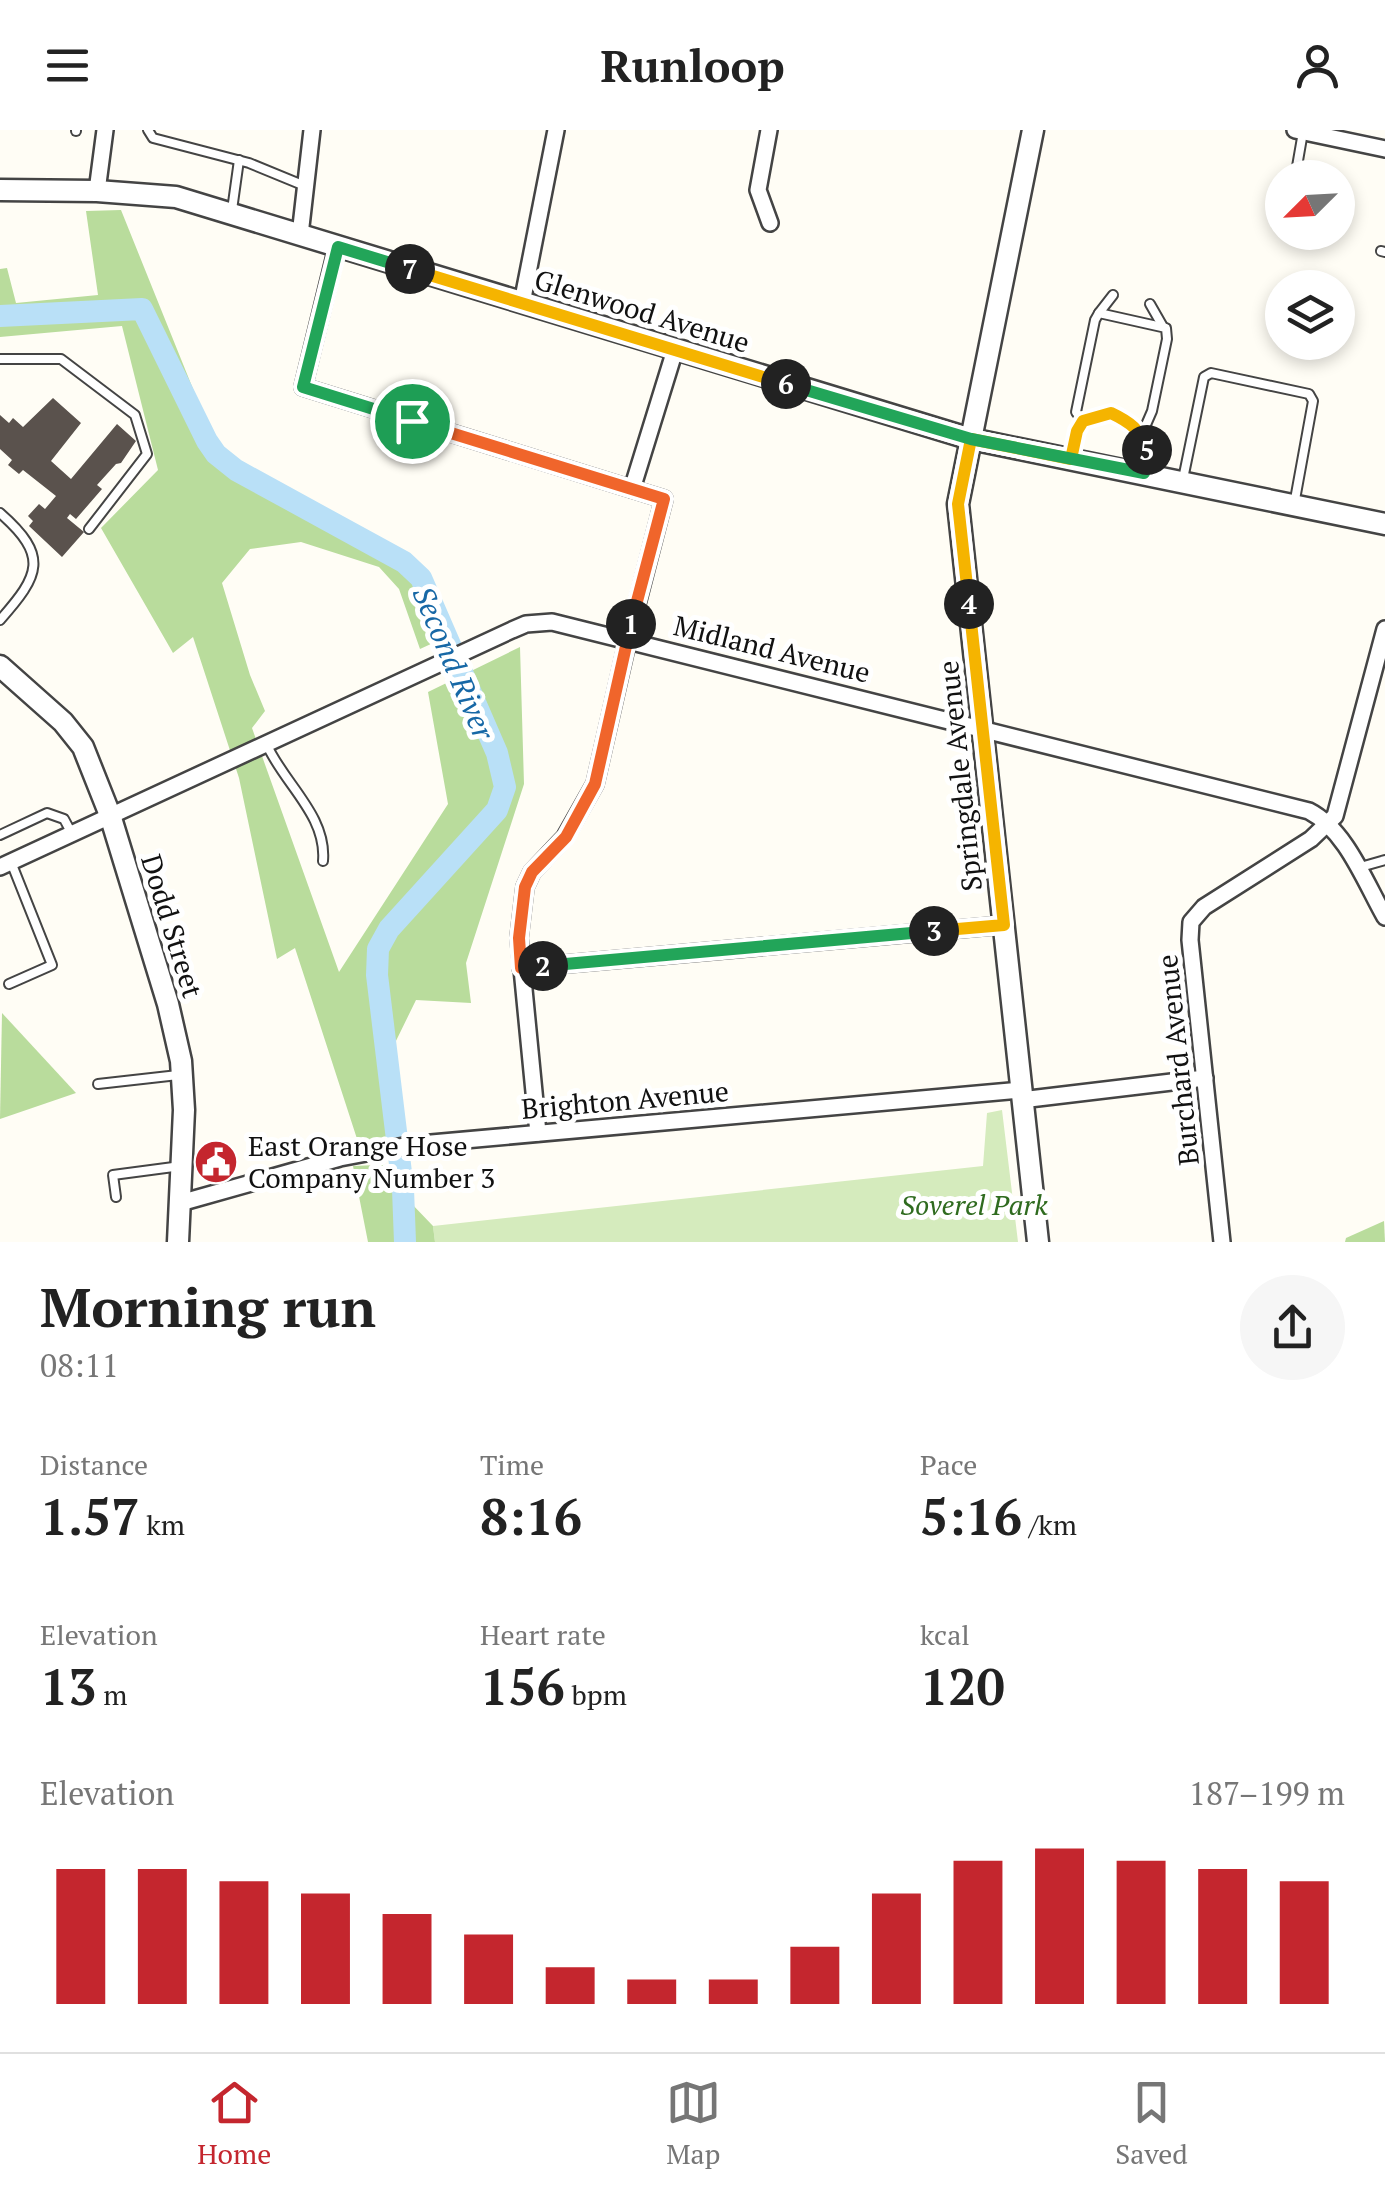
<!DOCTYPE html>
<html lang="en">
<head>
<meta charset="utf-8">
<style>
	:root { --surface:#fff; --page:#f6f6f6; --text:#222; --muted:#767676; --line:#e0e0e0; --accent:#c4262e }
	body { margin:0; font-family:"PT Serif",serif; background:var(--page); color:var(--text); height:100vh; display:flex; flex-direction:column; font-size:38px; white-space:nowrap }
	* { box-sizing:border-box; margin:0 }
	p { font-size:32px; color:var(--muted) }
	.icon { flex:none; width:55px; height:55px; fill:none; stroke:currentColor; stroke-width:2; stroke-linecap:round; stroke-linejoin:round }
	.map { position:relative; height:1112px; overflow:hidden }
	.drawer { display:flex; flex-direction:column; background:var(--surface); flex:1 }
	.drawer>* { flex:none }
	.needle { width:65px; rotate:246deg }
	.buttons { position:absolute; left:1265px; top:30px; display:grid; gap:20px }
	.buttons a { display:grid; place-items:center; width:90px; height:90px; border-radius:50%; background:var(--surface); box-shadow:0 5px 15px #0003; font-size:50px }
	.pin { position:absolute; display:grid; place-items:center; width:85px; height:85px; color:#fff; margin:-42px; border:5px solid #fff; border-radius:50%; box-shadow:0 2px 10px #0007 }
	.km { position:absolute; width:50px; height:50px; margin:-25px; border-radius:50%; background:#222; color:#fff; font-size:28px; line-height:50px; text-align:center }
	.round { display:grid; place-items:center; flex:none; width:105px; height:105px; border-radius:52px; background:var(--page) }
	.head { display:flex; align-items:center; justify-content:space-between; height:170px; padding:0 40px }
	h1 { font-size:55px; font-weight:700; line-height:75px }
	.stats { display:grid; grid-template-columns:repeat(3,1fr); gap:15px; height:170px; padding:10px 40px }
	.stats div { display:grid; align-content:center }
	.stats b { font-size:50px; font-weight:700 }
	.stats small { font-size:28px; font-weight:400 }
	.stats p { font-size:28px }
	.chart { height:280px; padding:20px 40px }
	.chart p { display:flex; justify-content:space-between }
	.chart svg { width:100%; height:180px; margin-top:10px; stroke:var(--accent); stroke-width:6 }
	header { display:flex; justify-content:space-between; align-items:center; height:130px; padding:0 40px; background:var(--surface); font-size:45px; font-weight:700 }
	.tab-bar { display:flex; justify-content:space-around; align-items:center; height:140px; border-top:2px solid var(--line); background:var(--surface); font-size:28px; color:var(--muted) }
	.tab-bar a { display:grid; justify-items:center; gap:5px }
	.tab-bar .selected { color:var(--accent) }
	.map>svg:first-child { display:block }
	.green { fill:#d5ebbd }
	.forest { fill:#b9dc9c }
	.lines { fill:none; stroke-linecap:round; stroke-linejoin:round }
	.river { stroke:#b9e0f7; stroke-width:22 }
	.building { fill:#5a524d }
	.service-casing { stroke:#444; stroke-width:12 }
	.minor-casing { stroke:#444; stroke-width:20 }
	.tertiary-casing { stroke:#444; stroke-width:25 }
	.service { stroke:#fff; stroke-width:8 }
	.minor { stroke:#fff; stroke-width:15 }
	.tertiary { stroke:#fff; stroke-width:20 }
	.split-1-casing { stroke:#fff; stroke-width:20 }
	.split-2-casing { stroke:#fff; stroke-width:20 }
	.split-3-casing { stroke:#fff; stroke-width:20 }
	.split-4-casing { stroke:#fff; stroke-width:20 }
	.split-5-casing { stroke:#fff; stroke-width:20 }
	.split-6-casing { stroke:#fff; stroke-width:20 }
	.split-7-casing { stroke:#fff; stroke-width:20 }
	.split-8-casing { stroke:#fff; stroke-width:20 }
	.split-1 { stroke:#f0652b; stroke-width:12 }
	.split-2 { stroke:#f0652b; stroke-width:12 }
	.split-3 { stroke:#22a559; stroke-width:12 }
	.split-4 { stroke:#f5b400; stroke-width:12 }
	.split-5 { stroke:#f5b400; stroke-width:12 }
	.split-6 { stroke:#22a559; stroke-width:12 }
	.split-7 { stroke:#f5b400; stroke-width:12 }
	.split-8 { stroke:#22a559; stroke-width:12 }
	.labels { text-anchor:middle; stroke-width:10; stroke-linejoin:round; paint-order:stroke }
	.street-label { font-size:28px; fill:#111; stroke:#fff }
	.poi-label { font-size:28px; fill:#111; stroke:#fff; text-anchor:start }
	.park-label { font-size:28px; font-style:italic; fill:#2f6b1f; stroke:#fff }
	.water-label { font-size:30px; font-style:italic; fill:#1768a6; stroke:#fff }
</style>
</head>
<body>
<header><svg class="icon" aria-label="menu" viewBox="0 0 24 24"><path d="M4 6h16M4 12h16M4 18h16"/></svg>Runloop<svg class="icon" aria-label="person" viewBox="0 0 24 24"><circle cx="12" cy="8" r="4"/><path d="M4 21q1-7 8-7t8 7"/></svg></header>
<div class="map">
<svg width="1385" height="1112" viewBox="0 0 1385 1112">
	<rect width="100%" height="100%" fill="#fffdf5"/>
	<path class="green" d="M1002,980L1018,1112H435L433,1096L983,1036L987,983Z"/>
	<g class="forest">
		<path d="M121,80L216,316L409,431L444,508L420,519L399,459L379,437L301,412L250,419L222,453L250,545L265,581L252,598L339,842L448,674L428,562L520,517L524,654L466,833L471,873L416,870L394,915L405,1012L360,1018L295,818L277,829L239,648L193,507L173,523L101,398L158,340L122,196L0,207V139L7,138L16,173L98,165L86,81Z"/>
		<path d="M2,883L76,963L0,989Z"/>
		<path d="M402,1034L409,1071L433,1096L435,1112H368L353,1036Z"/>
		<path d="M1384,1091L1385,1112H1345L1346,1108Z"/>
	</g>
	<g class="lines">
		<path class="river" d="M0,186L142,179L207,311L216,324L236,340L404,432L421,448L497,623L505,657L497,680L389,799L378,819L377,845L403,1059L405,1112"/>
	</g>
	<path class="building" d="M53,268L81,293L51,331L71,349L117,294L136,311L121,333L116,334L97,355L102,359L76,389L70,384L67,388L84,402L62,427L29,396L33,391L28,386L39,374L45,379L56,366L23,340L19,344L8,335L12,330L0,319V285L9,293L13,288L23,297Z"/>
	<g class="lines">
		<g class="service-casing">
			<g id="service">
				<path d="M76,0V1"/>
				<path d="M148,0L153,8L249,33L305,56"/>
				<path d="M1295,48L1303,2"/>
				<path d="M232,80L239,30"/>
				<path d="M1381,121L1385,122"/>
				<path d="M1150,174L1162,195"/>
				<path d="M1099,183L1113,165"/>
				<path d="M0,229H61L135,285L147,324L89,399"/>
				<path d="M1083,291L1076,282L1095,190L1099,183L1166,198L1167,209L1152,281L1142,304"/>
				<path d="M1071,327L1077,301L1083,291L1111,283C1140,297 1150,312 1144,343"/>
				<path d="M1183,349L1204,247L1211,243L1309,264L1313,271L1294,375"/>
				<path d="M0,383C49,426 40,445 0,490"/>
				<path d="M266,613C283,653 327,685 323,731"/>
				<path d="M0,705L47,683L64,689L71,702"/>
				<path d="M1357,738L1385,730"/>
				<path d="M9,854L52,835L11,732"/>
				<path d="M98,954L178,945"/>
				<path d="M116,1067L113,1045L181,1036"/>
			</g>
		</g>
		<g class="minor-casing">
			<g id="minor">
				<path d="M769,0L758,60L770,93"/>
				<path d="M1295,0L1385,19"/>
				<path d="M97,61L105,0"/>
				<path d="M300,105L312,0"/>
				<path d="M337,117L303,257L664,369L628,509L595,654L565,707L532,742L525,757L519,808L538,1003"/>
				<path d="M522,173L556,0"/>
				<path d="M632,359L675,220"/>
				<path d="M0,737L512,500L526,494L552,492L1309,681C1346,700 1365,752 1385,787"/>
				<path d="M521,838L1004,795"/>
				<path d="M1021,970L1205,948"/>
				<path d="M180,1073L340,1028L409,1015L1020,960"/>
				<path d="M1222,1112L1190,810L1191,792L1204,777L1311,709L1335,686L1385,499"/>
			</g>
		</g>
		<g class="tertiary-casing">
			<g id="tertiary">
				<path d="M1033,0L958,374L1038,1112"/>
				<path d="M0,60L97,61L176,67L971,309L1385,394"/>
				<path d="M0,536L63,592L83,617L110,685L168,874L181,931L184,980L178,1112"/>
			</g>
		</g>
		<use href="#service" class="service"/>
		<use href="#minor" class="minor"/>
		<use href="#tertiary" class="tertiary"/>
	</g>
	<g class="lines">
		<g class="split-1-casing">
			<path id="split-1" d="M412,291L664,369L631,494"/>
		</g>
		<g class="split-2-casing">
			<path id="split-2" d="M543,836L521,838L519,808L525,757L532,742L566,707L595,654L631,494"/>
		</g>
		<g class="split-3-casing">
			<path id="split-3" d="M543,836L934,801"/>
		</g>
		<g class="split-4-casing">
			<path id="split-4" d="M934,801L1004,795L969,474"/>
		</g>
		<g class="split-5-casing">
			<path id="split-5" d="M969,474L958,374L971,309L1071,329L1077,301L1083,291L1111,283C1130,292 1141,300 1147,320"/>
		</g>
		<g class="split-6-casing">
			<path id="split-6" d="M786,254L971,309L1144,343L1147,320"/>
		</g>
		<g class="split-7-casing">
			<path id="split-7" d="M410,139L786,254"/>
		</g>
		<g class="split-8-casing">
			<path id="split-8" d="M410,139L338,117L303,257L412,291"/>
		</g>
		<use href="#split-1" class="split-1"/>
		<use href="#split-2" class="split-2"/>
		<use href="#split-3" class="split-3"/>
		<use href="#split-4" class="split-4"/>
		<use href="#split-5" class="split-5"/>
		<use href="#split-6" class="split-6"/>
		<use href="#split-7" class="split-7"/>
		<use href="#split-8" class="split-8"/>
	</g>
	<defs>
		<g id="civic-disc" transform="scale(2.25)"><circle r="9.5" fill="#c4262e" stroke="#fff"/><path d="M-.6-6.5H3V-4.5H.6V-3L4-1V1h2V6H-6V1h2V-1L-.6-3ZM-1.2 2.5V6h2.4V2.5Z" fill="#fff"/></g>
	</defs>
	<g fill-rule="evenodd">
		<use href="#civic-disc" x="216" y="1032"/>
	</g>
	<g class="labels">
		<g class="street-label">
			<text transform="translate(642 181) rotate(17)" y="10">Glenwood Avenue</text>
			<text transform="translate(772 519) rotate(14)" y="10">Midland Avenue</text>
			<text transform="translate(960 646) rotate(-96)" y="10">Springdale Avenue</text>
			<text transform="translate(172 796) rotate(73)" y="10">Dodd Street</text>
			<text transform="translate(1178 930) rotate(-96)" y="10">Burchard Avenue</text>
			<text transform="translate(625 970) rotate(-5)" y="10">Brighton Avenue</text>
		</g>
		<g class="poi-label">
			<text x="248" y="1026">East Orange Hose<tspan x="248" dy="32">Company Number 3</tspan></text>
		</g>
		<g class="park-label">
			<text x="974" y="1085">Soverel Park</text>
		</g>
		<g class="water-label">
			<text transform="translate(453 533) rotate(67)" y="10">Second River</text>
		</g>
	</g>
</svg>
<div class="buttons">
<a><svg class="needle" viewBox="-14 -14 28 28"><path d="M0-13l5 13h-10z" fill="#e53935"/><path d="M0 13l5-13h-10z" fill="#767676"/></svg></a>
<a><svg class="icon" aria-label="layers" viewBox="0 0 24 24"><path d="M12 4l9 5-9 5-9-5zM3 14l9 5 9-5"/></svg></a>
</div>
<div class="pin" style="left:412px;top:291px;background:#1e9e55"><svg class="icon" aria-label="arrive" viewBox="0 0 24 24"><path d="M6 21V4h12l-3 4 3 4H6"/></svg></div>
<b class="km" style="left:631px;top:494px">1</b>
<b class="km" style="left:543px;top:836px">2</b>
<b class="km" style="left:934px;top:801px">3</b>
<b class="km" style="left:969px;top:474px">4</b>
<b class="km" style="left:1147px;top:320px">5</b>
<b class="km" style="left:786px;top:254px">6</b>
<b class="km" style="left:410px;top:139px">7</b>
</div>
<section class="drawer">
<div class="head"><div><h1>Morning run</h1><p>08:11</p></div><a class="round"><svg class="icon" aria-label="share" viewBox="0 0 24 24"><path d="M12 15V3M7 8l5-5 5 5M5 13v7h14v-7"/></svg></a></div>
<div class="stats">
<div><p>Distance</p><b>1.57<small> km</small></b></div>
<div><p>Time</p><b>8:16</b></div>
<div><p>Pace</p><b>5:16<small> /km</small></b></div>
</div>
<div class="stats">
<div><p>Elevation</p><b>13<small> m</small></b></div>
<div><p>Heart rate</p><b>156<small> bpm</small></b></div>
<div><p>kcal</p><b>120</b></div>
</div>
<div class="chart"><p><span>Elevation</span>187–199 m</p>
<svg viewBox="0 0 160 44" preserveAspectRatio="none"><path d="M5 44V11M15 44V11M25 44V14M35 44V17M45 44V22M55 44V27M65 44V35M75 44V38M85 44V38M95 44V30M105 44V17M115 44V9M125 44V6M135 44V9M145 44V11M155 44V14"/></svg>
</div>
</section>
<nav class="tab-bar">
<a class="selected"><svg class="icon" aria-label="home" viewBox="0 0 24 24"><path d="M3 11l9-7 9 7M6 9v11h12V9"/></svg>Home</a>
<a><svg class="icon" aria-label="map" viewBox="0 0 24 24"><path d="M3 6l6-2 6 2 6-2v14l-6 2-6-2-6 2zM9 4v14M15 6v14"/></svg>Map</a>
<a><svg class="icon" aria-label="saved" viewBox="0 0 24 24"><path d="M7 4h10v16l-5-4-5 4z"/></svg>Saved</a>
</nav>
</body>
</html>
